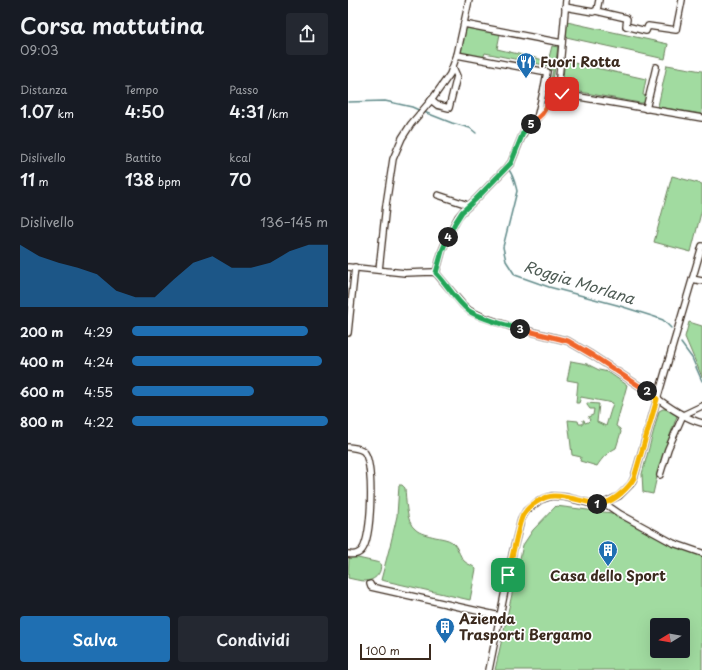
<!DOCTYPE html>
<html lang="it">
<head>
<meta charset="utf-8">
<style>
	:root { --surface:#171b24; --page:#242831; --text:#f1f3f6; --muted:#9ea1a6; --accent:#1f6fb2 }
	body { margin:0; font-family:"Playpen Sans",sans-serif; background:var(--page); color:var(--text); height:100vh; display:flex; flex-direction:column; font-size:15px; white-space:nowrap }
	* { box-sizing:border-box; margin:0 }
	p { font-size:13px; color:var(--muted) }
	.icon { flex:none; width:22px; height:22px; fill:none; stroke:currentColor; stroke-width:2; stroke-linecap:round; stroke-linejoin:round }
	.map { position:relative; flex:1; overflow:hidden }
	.side { display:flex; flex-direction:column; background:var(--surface); width:348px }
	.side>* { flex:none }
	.needle { width:26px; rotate:259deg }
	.buttons { position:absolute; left:302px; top:618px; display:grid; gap:8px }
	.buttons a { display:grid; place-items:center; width:40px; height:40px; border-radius:4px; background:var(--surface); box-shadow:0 4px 16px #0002; font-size:20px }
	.scale { position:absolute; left:12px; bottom:10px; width:71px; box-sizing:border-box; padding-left:4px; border:2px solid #3b2a1e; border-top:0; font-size:11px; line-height:14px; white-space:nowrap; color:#3b2a1e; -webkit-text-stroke:3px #fff; paint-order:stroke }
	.pin { position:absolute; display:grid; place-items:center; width:34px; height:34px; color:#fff; margin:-17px; border-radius:8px; box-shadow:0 2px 6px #0006 }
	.km { position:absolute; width:20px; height:20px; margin:-10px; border-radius:50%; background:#222; color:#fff; font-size:11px; line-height:20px; text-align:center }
	.round { display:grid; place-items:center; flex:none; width:42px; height:42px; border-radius:4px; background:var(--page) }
	.summary { display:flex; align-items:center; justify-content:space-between; height:68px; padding:0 20px }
	h1 { font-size:22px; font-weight:600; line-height:30px }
	.stats { display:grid; grid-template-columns:repeat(3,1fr); gap:6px; height:68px; padding:4px 20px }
	.stats div { display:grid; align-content:center }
	.stats b { font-size:17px; font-weight:600 }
	.stats small { font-size:11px; font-weight:400 }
	.stats p { font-size:11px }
	.chart { height:112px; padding:8px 20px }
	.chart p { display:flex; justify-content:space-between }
	.chart svg { width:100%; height:72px; margin-top:4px; fill:var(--accent); opacity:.7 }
	.button { display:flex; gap:8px; margin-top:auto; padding:8px 20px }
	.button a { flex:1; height:46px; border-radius:4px; background:var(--accent); color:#fff; font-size:16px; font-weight:600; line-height:46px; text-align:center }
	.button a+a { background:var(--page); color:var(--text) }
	ul { padding:0 20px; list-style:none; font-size:13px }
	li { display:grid; grid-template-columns:64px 48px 1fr; align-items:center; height:30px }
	li i { height:10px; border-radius:5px; background:var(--accent) }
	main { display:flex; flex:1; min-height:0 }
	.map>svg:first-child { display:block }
	.green { fill:#a1dba0; stroke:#6e825f; fill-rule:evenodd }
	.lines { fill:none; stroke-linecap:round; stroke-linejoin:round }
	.stream { stroke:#618b8a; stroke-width:1.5 }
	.minor-casing { stroke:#3b2a1e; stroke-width:8 }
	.minor { stroke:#fff; stroke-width:5.5 }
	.split-1-casing { stroke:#fff; stroke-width:8 }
	.split-2-casing { stroke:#fff; stroke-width:8 }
	.split-3-casing { stroke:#fff; stroke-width:8 }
	.split-4-casing { stroke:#fff; stroke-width:8 }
	.split-5-casing { stroke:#fff; stroke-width:8 }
	.split-6-casing { stroke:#fff; stroke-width:8 }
	.split-1 { stroke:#f5b400; stroke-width:5 }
	.split-2 { stroke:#f5b400; stroke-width:5 }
	.split-3 { stroke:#f0652b; stroke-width:5 }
	.split-4 { stroke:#22a559; stroke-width:5 }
	.split-5 { stroke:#22a559; stroke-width:5 }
	.split-6 { stroke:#f0652b; stroke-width:5 }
	.labels { text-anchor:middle; stroke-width:3.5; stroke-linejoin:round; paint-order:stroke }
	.poi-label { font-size:14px; font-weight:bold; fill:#3b2a1e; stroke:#fff; text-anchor:start }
	.water-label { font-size:15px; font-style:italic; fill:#4e5b54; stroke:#fff }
</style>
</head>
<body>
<main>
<section class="side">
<div class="summary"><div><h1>Corsa mattutina</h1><p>09:03</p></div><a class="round"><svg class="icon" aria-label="share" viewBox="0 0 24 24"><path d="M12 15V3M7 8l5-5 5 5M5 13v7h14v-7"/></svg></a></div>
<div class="stats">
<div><p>Distanza</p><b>1.07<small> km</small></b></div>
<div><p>Tempo</p><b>4:50</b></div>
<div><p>Passo</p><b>4:31<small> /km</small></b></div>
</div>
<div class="stats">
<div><p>Dislivello</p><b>11<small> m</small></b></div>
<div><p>Battito</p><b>138<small> bpm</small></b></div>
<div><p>kcal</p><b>70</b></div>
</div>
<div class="chart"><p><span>Dislivello</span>136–145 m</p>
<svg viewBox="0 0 160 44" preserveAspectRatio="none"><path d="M0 44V6L10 13L20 17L30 20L40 24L50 34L60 38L70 38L80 27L90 17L100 13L110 20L120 20L130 17L140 10L150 6L160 6V44z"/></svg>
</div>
<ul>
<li><b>200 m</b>4:29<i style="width:90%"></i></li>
<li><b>400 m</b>4:24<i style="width:97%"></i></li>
<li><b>600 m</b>4:55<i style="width:62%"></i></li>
<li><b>800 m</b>4:22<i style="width:100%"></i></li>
</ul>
<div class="button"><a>Salva</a><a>Condividi</a></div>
</section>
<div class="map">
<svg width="354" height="670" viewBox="0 0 354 670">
	<rect width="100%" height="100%" fill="#fff"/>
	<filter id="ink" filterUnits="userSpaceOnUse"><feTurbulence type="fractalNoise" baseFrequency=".025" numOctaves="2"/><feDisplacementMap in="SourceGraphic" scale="8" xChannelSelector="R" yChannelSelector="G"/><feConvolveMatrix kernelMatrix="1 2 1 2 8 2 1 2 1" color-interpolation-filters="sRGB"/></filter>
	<g filter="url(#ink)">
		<g class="green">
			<path d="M219,22L320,44L317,59L218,37Z"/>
			<path d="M121,28L152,34L149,49L200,61L204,46L210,47L204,87L202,86L205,70H201V66L137,53L135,58L113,53L116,31L117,29Z"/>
			<path d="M217,61L298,79L295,95L299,96L298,103H292L216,89L214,84Z"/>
			<path d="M319,65L354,71V114L311,107L310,106Z"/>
			<path d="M324,176L354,184V209L343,252L306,242Z"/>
			<path d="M341,322L354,326V377L337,337Z"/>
			<path d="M223,361L239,364L251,370L260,372L279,385L268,426L272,429L273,432L268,448C260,452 254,458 249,466L232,461L233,457L224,455L220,420L230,421L231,424H235V420H236L237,423L240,422L242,420L240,417L245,415L246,409H242L239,405V403L251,404L249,422L258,426L265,403L233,397L231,403H228L230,382L219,380Z"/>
			<path d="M315,409H319L329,416L312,463L305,494L295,492L294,474L311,411Z"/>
			<path d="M51,485H54L57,488C58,498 58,523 67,529C72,534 80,535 87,537C92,538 100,539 104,542C110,547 111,555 116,561C120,565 125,565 128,569L122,600L33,580L43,542L49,516Z"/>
			<path d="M208,506L264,513L276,518L323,546L354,555V670H147L175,545L185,530ZM309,625H335V651H309Z"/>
			<path d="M1,556L32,563C35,572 27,581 17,581C12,581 5,579 0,578Z"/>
		</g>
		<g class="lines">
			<g class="stream">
				<path d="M0,102L37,101L64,107L73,111"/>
				<path d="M76,112L104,123L122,128L128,133"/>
				<path d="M161,170C166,177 167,183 169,191L155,247L158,261L167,275L201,287L269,305L307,317L315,320L323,328"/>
				<path d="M333,343L344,358L354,381"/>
			</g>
			<g class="minor-casing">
				<g id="minor">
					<path d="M217,7L245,12L249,10L251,0"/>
					<path d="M248,11L278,18L279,19L278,26L298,31L300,26L328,30L334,0"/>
					<path d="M116,24L214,43"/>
					<path d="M109,55L199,72L196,88L210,89"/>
					<path d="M210,89L211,92L214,94L354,118"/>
					<path d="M83,100L89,105L101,108L109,76L105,67"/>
					<path d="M298,109L308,67"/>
					<path d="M189,118L196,88"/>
					<path d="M90,195L117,204L119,207"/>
					<path d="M0,267L57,273L85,272L88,273"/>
					<path d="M31,270L38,205L45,159L54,138L63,124L85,98L102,74L109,55L121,0"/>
					<path d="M88,273L94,251L101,234L110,217L115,211L127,200L163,163L174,136L178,129L193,114L203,98L210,89L218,0"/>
					<path d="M88,273L115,305L122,311L135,317L161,326L220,341L244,355L302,393C315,403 338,419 354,423"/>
					<path d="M344,279L354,281"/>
					<path d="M0,333L7,267"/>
					<path d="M0,447C6,448 14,448 17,453C26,467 24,537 14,550C10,555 5,555 0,554"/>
					<path d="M312,475L320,449L335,415L354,406"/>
					<path d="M256,503L272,514L325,543L354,553"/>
					<path d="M22,584L23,587L152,616"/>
					<path d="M141,670L165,551L173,520L178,511L192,500L204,496L217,497L241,503H256L271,496L283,484L286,478L354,246"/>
				</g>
			</g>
			<use href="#minor" class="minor"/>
		</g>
	</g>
	<g class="lines" filter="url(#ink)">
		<g class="split-1-casing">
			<path id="split-1" d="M160,575C163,561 166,548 169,535C171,528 172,521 175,515C181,505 196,496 206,496C221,496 235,502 249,504"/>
		</g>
		<g class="split-2-casing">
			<path id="split-2" d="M249,504C251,504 254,504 256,503C266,501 281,488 286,478L309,399L299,391"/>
		</g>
		<g class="split-3-casing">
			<path id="split-3" d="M172,329L220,341L244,355L299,391"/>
		</g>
		<g class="split-4-casing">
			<path id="split-4" d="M100,237L94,251L88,273C99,284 108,301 121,311C134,319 157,325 172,329"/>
		</g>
		<g class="split-5-casing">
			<path id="split-5" d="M100,237L107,223L114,212L127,200L163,163L175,133L178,129L183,124"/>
		</g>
		<g class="split-6-casing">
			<path id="split-6" d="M183,124L194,114L210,89L211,92L214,94"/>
		</g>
		<use href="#split-1" class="split-1"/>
		<use href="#split-2" class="split-2"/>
		<use href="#split-3" class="split-3"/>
		<use href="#split-4" class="split-4"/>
		<use href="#split-5" class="split-5"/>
		<use href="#split-6" class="split-6"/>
	</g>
	<defs>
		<g id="restaurant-pin" transform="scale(1)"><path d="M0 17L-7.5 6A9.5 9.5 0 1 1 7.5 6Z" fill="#1f6fb2" stroke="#fff"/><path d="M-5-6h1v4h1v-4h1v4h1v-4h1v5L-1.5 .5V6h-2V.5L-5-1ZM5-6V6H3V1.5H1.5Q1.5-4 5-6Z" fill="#fff"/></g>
		<g id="building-pin" transform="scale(1)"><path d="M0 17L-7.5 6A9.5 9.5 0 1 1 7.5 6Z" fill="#1f6fb2" stroke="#fff"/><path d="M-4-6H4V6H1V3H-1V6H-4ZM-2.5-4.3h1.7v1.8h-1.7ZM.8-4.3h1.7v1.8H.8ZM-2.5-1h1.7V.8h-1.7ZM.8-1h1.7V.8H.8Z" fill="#fff"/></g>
	</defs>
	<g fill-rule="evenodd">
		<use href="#restaurant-pin" x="178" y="62"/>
		<use href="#building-pin" x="260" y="550"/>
		<use href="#building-pin" x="97" y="627"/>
	</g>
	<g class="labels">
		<g class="poi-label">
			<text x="192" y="67">Fuori Rotta</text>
			<text x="260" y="581" text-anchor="middle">Casa dello Sport</text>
			<text x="111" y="624">Azienda<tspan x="111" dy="16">Trasporti Bergamo</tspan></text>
		</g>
		<g class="water-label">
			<text transform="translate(231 283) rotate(17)" y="5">Roggia Morlana</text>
		</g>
	</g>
</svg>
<div class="buttons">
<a><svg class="needle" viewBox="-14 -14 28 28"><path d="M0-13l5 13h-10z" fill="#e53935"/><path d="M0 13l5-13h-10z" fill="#9ea1a6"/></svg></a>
</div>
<div class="scale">100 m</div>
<div class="pin" style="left:160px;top:575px;background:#1e9e55"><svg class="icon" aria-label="arrive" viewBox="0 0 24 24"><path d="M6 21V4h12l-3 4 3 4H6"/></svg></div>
<div class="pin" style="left:214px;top:94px;background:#d93025"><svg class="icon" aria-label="check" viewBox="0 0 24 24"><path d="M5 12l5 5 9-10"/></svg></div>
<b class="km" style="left:249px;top:504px">1</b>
<b class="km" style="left:299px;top:391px">2</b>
<b class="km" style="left:172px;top:329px">3</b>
<b class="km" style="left:100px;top:237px">4</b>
<b class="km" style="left:183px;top:124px">5</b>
</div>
</main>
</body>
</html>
